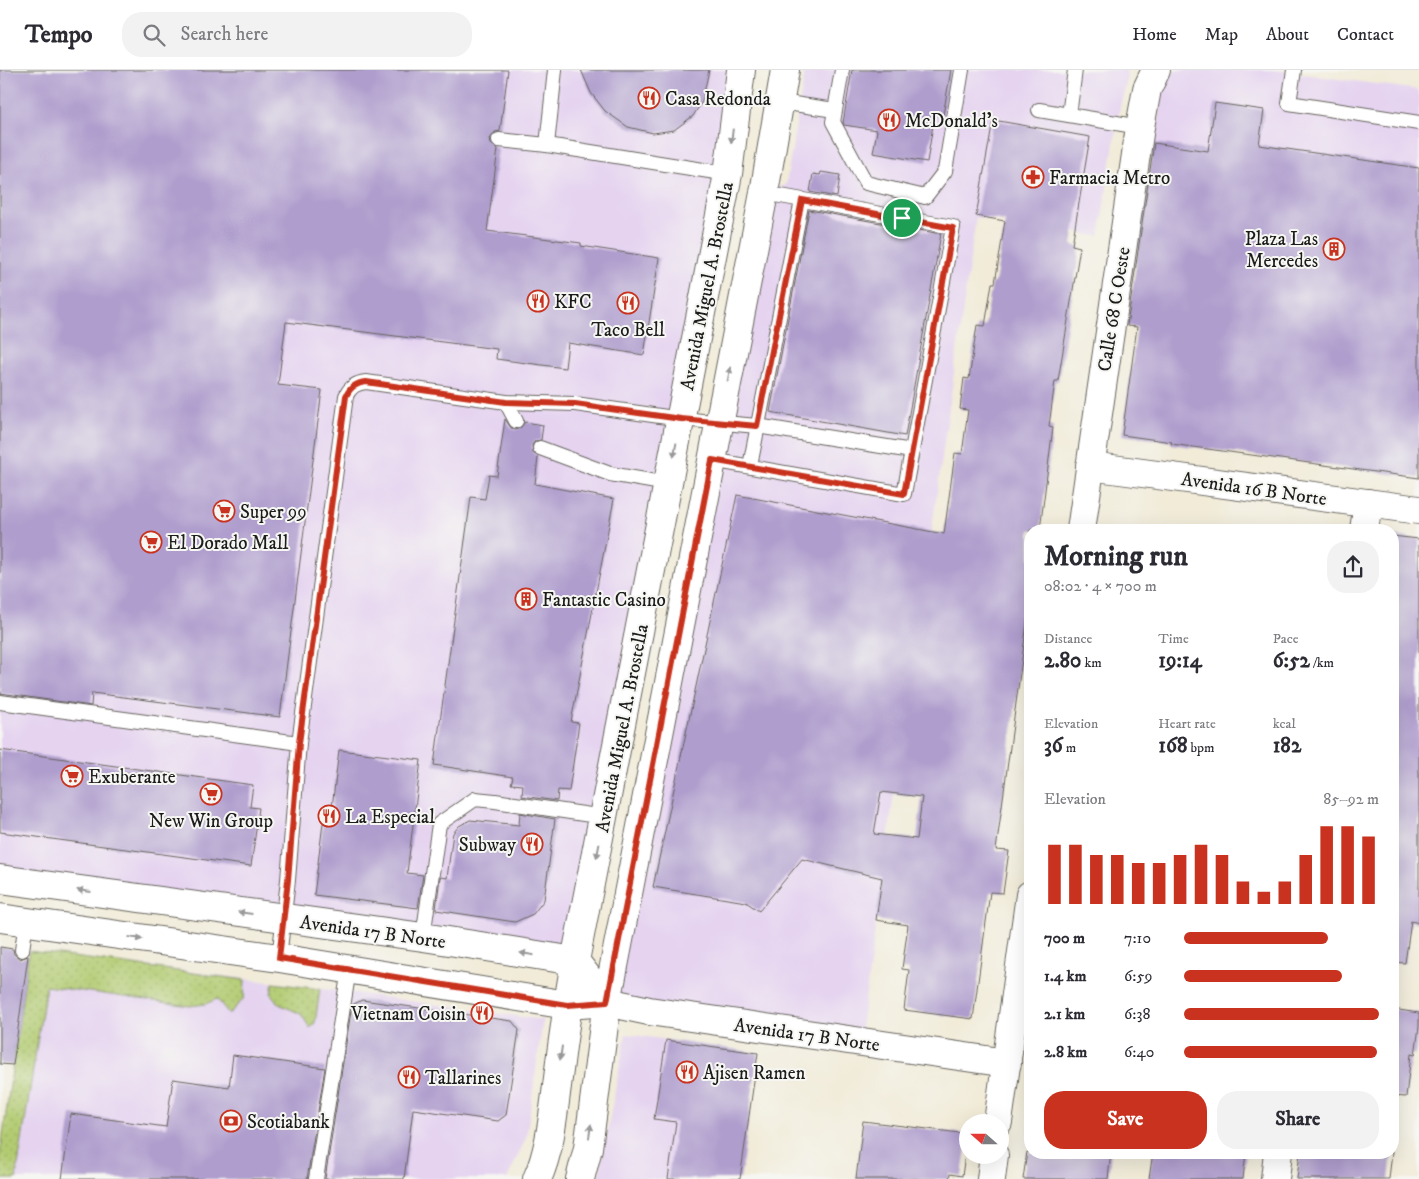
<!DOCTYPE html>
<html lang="en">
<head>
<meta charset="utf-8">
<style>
	:root { --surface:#fff; --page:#f2f2f3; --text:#2b2b33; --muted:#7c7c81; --line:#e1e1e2; --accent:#c8321e }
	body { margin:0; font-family:"IM FELL DW Pica",serif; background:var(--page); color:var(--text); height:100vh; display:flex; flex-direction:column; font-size:19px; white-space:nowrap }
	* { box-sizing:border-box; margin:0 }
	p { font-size:16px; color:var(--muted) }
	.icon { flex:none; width:28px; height:28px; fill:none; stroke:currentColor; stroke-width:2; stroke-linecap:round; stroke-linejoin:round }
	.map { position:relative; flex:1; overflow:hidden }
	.side { position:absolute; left:1024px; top:454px; width:375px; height:635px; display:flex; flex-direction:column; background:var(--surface); border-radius:20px; box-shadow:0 5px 20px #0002 }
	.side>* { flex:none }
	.needle { width:32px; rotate:291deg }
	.controls { position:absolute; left:959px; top:1044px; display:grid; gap:10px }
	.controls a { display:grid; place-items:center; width:50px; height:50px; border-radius:50%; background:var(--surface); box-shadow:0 5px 20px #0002; font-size:25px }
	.pin { position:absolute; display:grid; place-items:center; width:42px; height:42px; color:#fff; margin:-21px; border:2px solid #fff; border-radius:50%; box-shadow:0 1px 5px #0007 }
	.round { display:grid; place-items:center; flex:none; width:52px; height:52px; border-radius:20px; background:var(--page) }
	.summary { display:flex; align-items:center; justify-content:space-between; height:85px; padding:0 20px }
	h1 { font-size:28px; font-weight:700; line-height:38px }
	.stats { display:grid; grid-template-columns:repeat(3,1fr); gap:8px; height:85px; padding:5px 20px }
	.stats div { display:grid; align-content:center }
	.stats b { font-size:21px; font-weight:700 }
	.stats small { font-size:14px; font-weight:400 }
	.stats p { font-size:14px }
	.chart { height:140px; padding:10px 20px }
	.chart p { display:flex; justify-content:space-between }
	.chart svg { width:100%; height:90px; margin-top:5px; stroke:var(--accent); stroke-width:6 }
	.button { display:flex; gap:10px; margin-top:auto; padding:10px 20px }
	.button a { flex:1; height:58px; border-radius:20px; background:var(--accent); color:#fff; font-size:20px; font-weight:700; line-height:58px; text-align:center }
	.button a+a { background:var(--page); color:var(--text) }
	ul { padding:0 20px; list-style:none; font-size:16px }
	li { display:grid; grid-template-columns:80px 60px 1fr; align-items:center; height:38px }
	li i { height:12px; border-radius:6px; background:var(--accent) }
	header { display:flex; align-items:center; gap:30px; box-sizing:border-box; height:70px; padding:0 25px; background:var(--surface); border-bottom:1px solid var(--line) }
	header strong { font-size:24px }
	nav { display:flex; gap:28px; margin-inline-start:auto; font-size:18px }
	.search { width:350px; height:45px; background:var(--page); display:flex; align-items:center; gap:12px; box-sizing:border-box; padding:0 18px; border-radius:20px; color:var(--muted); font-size:19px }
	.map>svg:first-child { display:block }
	.built { fill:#e5d3f0 }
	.grass { fill:url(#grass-dots); stroke:#677446 }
	.building { fill:#af9dcd; fill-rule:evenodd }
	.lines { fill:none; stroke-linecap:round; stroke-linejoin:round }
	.lane-casing { stroke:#67645e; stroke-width:16 }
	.street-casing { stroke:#67645e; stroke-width:30 }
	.secondary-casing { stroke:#67645e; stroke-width:30 }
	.primary-casing { stroke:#67645e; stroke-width:30 }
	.lane { stroke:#fff; stroke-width:14 }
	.street { stroke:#fff; stroke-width:28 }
	.secondary { stroke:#fff; stroke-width:28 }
	.primary { stroke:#fff; stroke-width:28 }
	.oneway { fill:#999 }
	.route-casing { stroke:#fff; stroke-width:10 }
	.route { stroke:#c8321e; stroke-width:6 }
	.labels { text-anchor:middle; stroke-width:4; stroke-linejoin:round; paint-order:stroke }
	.poi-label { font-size:19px; fill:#1c1c1c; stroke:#f6f6f2; text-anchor:start }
	.street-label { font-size:19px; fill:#1c1c1c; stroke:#f6f6f2 }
</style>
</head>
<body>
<header>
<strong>Tempo</strong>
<div class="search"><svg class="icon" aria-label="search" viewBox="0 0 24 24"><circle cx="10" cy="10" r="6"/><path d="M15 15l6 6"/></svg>Search here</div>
<nav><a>Home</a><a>Map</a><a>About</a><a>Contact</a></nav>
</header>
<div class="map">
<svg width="1419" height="1109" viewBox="0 0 1419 1109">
	<defs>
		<pattern id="grass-dots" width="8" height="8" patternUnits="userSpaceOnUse" patternTransform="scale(1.25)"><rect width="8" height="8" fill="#b2cb71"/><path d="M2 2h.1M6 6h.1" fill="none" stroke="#98ae61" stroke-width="1.8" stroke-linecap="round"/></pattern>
	</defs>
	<rect width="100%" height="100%" fill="#f6f6f2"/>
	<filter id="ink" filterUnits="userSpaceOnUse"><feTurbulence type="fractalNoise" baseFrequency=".02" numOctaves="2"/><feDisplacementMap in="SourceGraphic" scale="10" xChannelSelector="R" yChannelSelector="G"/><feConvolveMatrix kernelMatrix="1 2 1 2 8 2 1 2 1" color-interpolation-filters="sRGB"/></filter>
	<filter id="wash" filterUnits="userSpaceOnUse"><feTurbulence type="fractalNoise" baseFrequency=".0096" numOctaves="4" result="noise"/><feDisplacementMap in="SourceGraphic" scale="20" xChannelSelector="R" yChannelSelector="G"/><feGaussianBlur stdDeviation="1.12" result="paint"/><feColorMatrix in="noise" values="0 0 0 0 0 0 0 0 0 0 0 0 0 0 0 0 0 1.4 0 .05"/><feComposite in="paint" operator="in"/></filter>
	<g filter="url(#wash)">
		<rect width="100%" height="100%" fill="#f1ebd8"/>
		<g class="built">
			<path d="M0,0H741L575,891L0,809Z"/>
			<path d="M805,0H1126L1127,10L1120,36L1099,166L976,147L859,972L607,932L764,123L786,115Z"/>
			<path d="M1179,0H1273L1419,20V298L1241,210L1136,194L1165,4Z"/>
			<path d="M29,881L339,921L543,950L526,1068L507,1109H0V1085Z"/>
			<path d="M626,964L758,983L740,1109H598Z"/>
		</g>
		<g class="grass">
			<path d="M29,881L245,910L244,928L229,944L217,929L205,934L190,936L46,916L16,1109H0V1085Z"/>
			<path d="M273,913L320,919L315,953L310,958L301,944L279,934L271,924Z"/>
		</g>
		<g id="blocks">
			<g class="building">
				<path d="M0,0H508L500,61L495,62L490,69L491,74L498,79L487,161L581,173V176L659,188L644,285L568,273L565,298L496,289L497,279L286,252L278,315L322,320L280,647L92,623L91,636L0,623Z"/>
				<path d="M581,0H709L702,32L693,46L674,60L653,63L628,57L605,41L591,23Z"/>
				<path d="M852,0H951L943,45L935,43L927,92L873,83L877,60L844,55L843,53Z"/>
				<path d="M1215,33L1264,40L1259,75L1419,98V408L1171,374L1172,372L1122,365L1137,257L1127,256L1154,73L1208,81Z"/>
				<path d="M993,50L1090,67L1072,175L1080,177L1058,311H1055L1049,356L1053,357L1040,460H1030V530L996,780L1009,781L1003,823L990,822L973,949L904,940L909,900L902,899L908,855L876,850L882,808L802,789L759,841L746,832L653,817L737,425L944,464L955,383L962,384L968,340L960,339L964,308L969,309L977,255L985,256L992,213H995L1005,151L976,146ZM881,722L922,727L917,769L874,764Z"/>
				<path d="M821,102L840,105L837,127L810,122L813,104L820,105Z"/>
				<path d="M809,140L941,164L905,366L770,342Z"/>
				<path d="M505,349L511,358L515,360L520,358L525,352L543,355L541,370L535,371L532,375L533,383L538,387L535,414L614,429L571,652L579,653L569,721L558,720L557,731L522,726L523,715L511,714L513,707L434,695L471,427L485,429L489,405L497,406Z"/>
				<path d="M1392,466L1419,469V853L1411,851L1405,893L1392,892Z"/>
				<path d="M0,680L253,715L250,737L259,738L251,796L0,762Z"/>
				<path d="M339,680L421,690L407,803L423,805L418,838L314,825L323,753L330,754Z"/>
				<path d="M520,743L555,749L544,830L533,844L515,852L436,840L440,807L447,808L453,763L459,756L470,750L519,755Z"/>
				<path d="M0,877L13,879L14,884L20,889L28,886L13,995L0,994Z"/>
				<path d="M362,930L512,951L519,960L506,1045L498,1051L413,1039L404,1109H325L352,935Z"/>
				<path d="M1392,939L1419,943V957L1415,985L1411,984L1406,1027L1392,1026Z"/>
				<path d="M666,970L758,983L740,1109H668L676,1052L654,1049Z"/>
				<path d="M233,985L325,998L307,1109H62L71,1044L166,1057L173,1009L229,1017Z"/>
				<path d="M863,1051L968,1064L962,1106L950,1104L949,1109H856Z"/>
				<path d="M1027,1082H1111L1108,1109H1023Z"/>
				<path d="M1153,1082H1246L1243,1109H1149Z"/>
				<path d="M1300,1082H1392L1389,1109H1297Z"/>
			</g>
		</g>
	</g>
	<g filter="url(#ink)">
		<use href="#blocks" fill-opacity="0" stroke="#67645e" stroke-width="1"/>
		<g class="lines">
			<g class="lane-casing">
				<g id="lane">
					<path d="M842,0L833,52L866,113L925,127L945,101L962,0"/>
					<path d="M1294,0L1289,33L1419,53"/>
					<path d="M780,32L835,40"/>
					<path d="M1039,40L1140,57"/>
					<path d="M1069,45L1075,0"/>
					<path d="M499,70L547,75L728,104"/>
					<path d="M547,75L555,0"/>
					<path d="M506,332L516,351"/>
					<path d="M540,378L610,404L668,414"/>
					<path d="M712,390L904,424L953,157L764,123"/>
					<path d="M750,396L802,130"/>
					<path d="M0,632L299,673"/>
					<path d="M423,867L439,754L475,729L495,731L604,747"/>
					<path d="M22,880L26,852"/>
					<path d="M279,888L288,810L299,673L346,326C350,317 356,313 366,312L506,332L575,334L681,349L757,356L912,381"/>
					<path d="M316,1109L349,899"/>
				</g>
			</g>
			<g class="street-casing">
				<g id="street">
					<path d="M1090,396L1419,440"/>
					<path d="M1081,460L1140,57L1147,19L1156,0"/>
					<path d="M1364,460L1368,433"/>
					<path d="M607,932L649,941L1007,993"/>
					<path d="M998,1052L1030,825"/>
					<path d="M991,1109L994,1085"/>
					<path d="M1275,1109L1278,1082"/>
				</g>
			</g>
			<g class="secondary-casing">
				<g id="secondary">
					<path d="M0,809L423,867L575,891L607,932"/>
					<path d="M0,848L279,888L567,935L607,932"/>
				</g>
			</g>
			<g class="primary-casing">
				<g id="primary">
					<path d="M537,1109C550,1081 553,1046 557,1016C562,974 568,932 575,891L728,104L741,0"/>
					<path d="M580,1109L588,1078L607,932L764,123L785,0"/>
				</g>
			</g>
			<use href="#lane" class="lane"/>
			<use href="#street" class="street"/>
			<use href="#secondary" class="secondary"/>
			<use href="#primary" class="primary"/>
		</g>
		<defs><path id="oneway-solid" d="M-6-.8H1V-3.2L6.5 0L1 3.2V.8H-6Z" transform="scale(1.25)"/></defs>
		<g class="oneway">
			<use href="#oneway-solid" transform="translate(732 66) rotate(97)"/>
			<use href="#oneway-solid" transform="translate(729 304) rotate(-79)"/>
			<use href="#oneway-solid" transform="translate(675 380) rotate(101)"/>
			<use href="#oneway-solid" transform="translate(598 781) rotate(101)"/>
			<use href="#oneway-solid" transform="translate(84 821) rotate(-172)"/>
			<use href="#oneway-solid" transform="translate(245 843) rotate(-172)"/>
			<use href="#oneway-solid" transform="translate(136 868) rotate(8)"/>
			<use href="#oneway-solid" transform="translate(527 884) rotate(-171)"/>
			<use href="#oneway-solid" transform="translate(561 983) rotate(98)"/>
			<use href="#oneway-solid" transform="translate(590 1061) rotate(-82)"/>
		</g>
	</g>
	<g class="lines" filter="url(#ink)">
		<g class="route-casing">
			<path id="route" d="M802,130L953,158L904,424L712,390L607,932L567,935L279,888L288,810L299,673L346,326C350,317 356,313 366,312L506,332L575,334L681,349L757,356Z"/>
		</g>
		<use href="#route" class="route"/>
	</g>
	<defs>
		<g id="restaurant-ring" transform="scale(1.125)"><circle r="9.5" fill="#f6f6f2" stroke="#c8321e" stroke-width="1.5"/><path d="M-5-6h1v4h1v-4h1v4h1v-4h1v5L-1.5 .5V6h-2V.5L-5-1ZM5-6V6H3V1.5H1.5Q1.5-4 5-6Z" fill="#c8321e"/></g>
		<g id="pharmacy-ring" transform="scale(1.125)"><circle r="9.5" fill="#f6f6f2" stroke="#c8321e" stroke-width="1.5"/><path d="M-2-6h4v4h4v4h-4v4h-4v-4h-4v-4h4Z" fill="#c8321e"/></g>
		<g id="building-ring" transform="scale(1.125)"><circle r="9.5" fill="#f6f6f2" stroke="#c8321e" stroke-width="1.5"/><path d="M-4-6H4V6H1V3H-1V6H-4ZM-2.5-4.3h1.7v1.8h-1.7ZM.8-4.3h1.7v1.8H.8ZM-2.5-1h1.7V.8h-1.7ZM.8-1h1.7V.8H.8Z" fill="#c8321e"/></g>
		<g id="supermarket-ring" transform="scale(1.125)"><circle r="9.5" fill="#f6f6f2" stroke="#c8321e" stroke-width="1.5"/><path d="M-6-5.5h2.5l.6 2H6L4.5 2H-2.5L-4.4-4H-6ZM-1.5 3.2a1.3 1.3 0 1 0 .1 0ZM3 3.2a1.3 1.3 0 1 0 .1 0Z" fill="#c8321e"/></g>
		<g id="bank-ring" transform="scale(1.125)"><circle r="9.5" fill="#f6f6f2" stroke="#c8321e" stroke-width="1.5"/><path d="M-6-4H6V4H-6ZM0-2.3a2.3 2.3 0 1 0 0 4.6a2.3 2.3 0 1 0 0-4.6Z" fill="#c8321e"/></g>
	</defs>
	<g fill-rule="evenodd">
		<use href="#restaurant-ring" x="649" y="28"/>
		<use href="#restaurant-ring" x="889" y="50"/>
		<use href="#pharmacy-ring" x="1033" y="107"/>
		<use href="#building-ring" x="1334" y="179"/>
		<use href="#restaurant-ring" x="538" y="231"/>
		<use href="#restaurant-ring" x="628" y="233"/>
		<use href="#supermarket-ring" x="224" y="441"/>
		<use href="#supermarket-ring" x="151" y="472"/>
		<use href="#building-ring" x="526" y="529"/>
		<use href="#supermarket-ring" x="72" y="706"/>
		<use href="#supermarket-ring" x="211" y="724"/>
		<use href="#restaurant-ring" x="329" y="746"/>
		<use href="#restaurant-ring" x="532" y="774"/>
		<use href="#restaurant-ring" x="482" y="943"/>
		<use href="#restaurant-ring" x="687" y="1002"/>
		<use href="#restaurant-ring" x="409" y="1007"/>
		<use href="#bank-ring" x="231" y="1051"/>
	</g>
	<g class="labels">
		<g class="poi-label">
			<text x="665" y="35">Casa Redonda</text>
			<text x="905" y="57">McDonald's</text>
			<text x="1049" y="114">Farmacia Metro</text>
			<text x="1318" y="175" text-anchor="end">Plaza Las<tspan x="1318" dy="22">Mercedes</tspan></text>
			<text x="554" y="238">KFC</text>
			<text x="628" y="266" text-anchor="middle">Taco Bell</text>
			<text x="240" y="448">Super 99</text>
			<text x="167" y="479">El Dorado Mall</text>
			<text x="542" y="536">Fantastic Casino</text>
			<text x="88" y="713">Exuberante</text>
			<text x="345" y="753">La Especial</text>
			<text x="211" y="757" text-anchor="middle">New Win Group</text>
			<text x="516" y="781" text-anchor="end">Subway</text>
			<text x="466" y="950" text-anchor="end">Vietnam Coisin</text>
			<text x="703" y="1009">Ajisen Ramen</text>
			<text x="425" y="1014">Tallarines</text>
			<text x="247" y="1058">Scotiabank</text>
		</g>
		<g class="street-label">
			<text transform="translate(706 216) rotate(-79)" y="7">Avenida Miguel A. Brostella</text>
			<text transform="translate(1113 239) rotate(-81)" y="7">Calle 68 C Oeste</text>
			<text transform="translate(1254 418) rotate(8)" y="7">Avenida 16 B Norte</text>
			<text transform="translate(621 658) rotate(-79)" y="7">Avenida Miguel A. Brostella</text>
			<text transform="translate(373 861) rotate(8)" y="7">Avenida 17 B Norte</text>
			<text transform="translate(807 964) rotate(8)" y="7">Avenida 17 B Norte</text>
		</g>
	</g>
</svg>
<div class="controls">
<a><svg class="needle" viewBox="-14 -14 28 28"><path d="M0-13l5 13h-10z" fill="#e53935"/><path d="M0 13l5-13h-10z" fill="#7c7c81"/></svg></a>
</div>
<div class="pin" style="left:902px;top:148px;background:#1e9e55"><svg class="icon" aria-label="arrive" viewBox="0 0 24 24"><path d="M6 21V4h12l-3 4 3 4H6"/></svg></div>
<section class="side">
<div class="summary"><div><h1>Morning run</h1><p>08:02 · 4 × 700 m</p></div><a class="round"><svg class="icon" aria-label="share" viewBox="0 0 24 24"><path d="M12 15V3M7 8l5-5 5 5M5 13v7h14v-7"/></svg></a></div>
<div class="stats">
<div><p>Distance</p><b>2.80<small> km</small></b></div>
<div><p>Time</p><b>19:14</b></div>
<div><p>Pace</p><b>6:52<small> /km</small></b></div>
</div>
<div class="stats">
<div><p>Elevation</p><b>36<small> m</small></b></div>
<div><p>Heart rate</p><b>168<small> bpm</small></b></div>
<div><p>kcal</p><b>182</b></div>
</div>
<div class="chart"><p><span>Elevation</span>85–92 m</p>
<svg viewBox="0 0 160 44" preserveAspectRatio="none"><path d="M5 44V15M15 44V15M25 44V20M35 44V20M45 44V24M55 44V24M65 44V20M75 44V15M85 44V20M95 44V33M105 44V38M115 44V33M125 44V20M135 44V6M145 44V6M155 44V11"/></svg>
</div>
<ul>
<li><b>700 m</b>7:10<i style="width:74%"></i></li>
<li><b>1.4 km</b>6:59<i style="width:81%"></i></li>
<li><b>2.1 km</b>6:38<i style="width:100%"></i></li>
<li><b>2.8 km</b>6:40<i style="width:99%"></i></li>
</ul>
<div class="button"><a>Save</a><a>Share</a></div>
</section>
</div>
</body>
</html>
